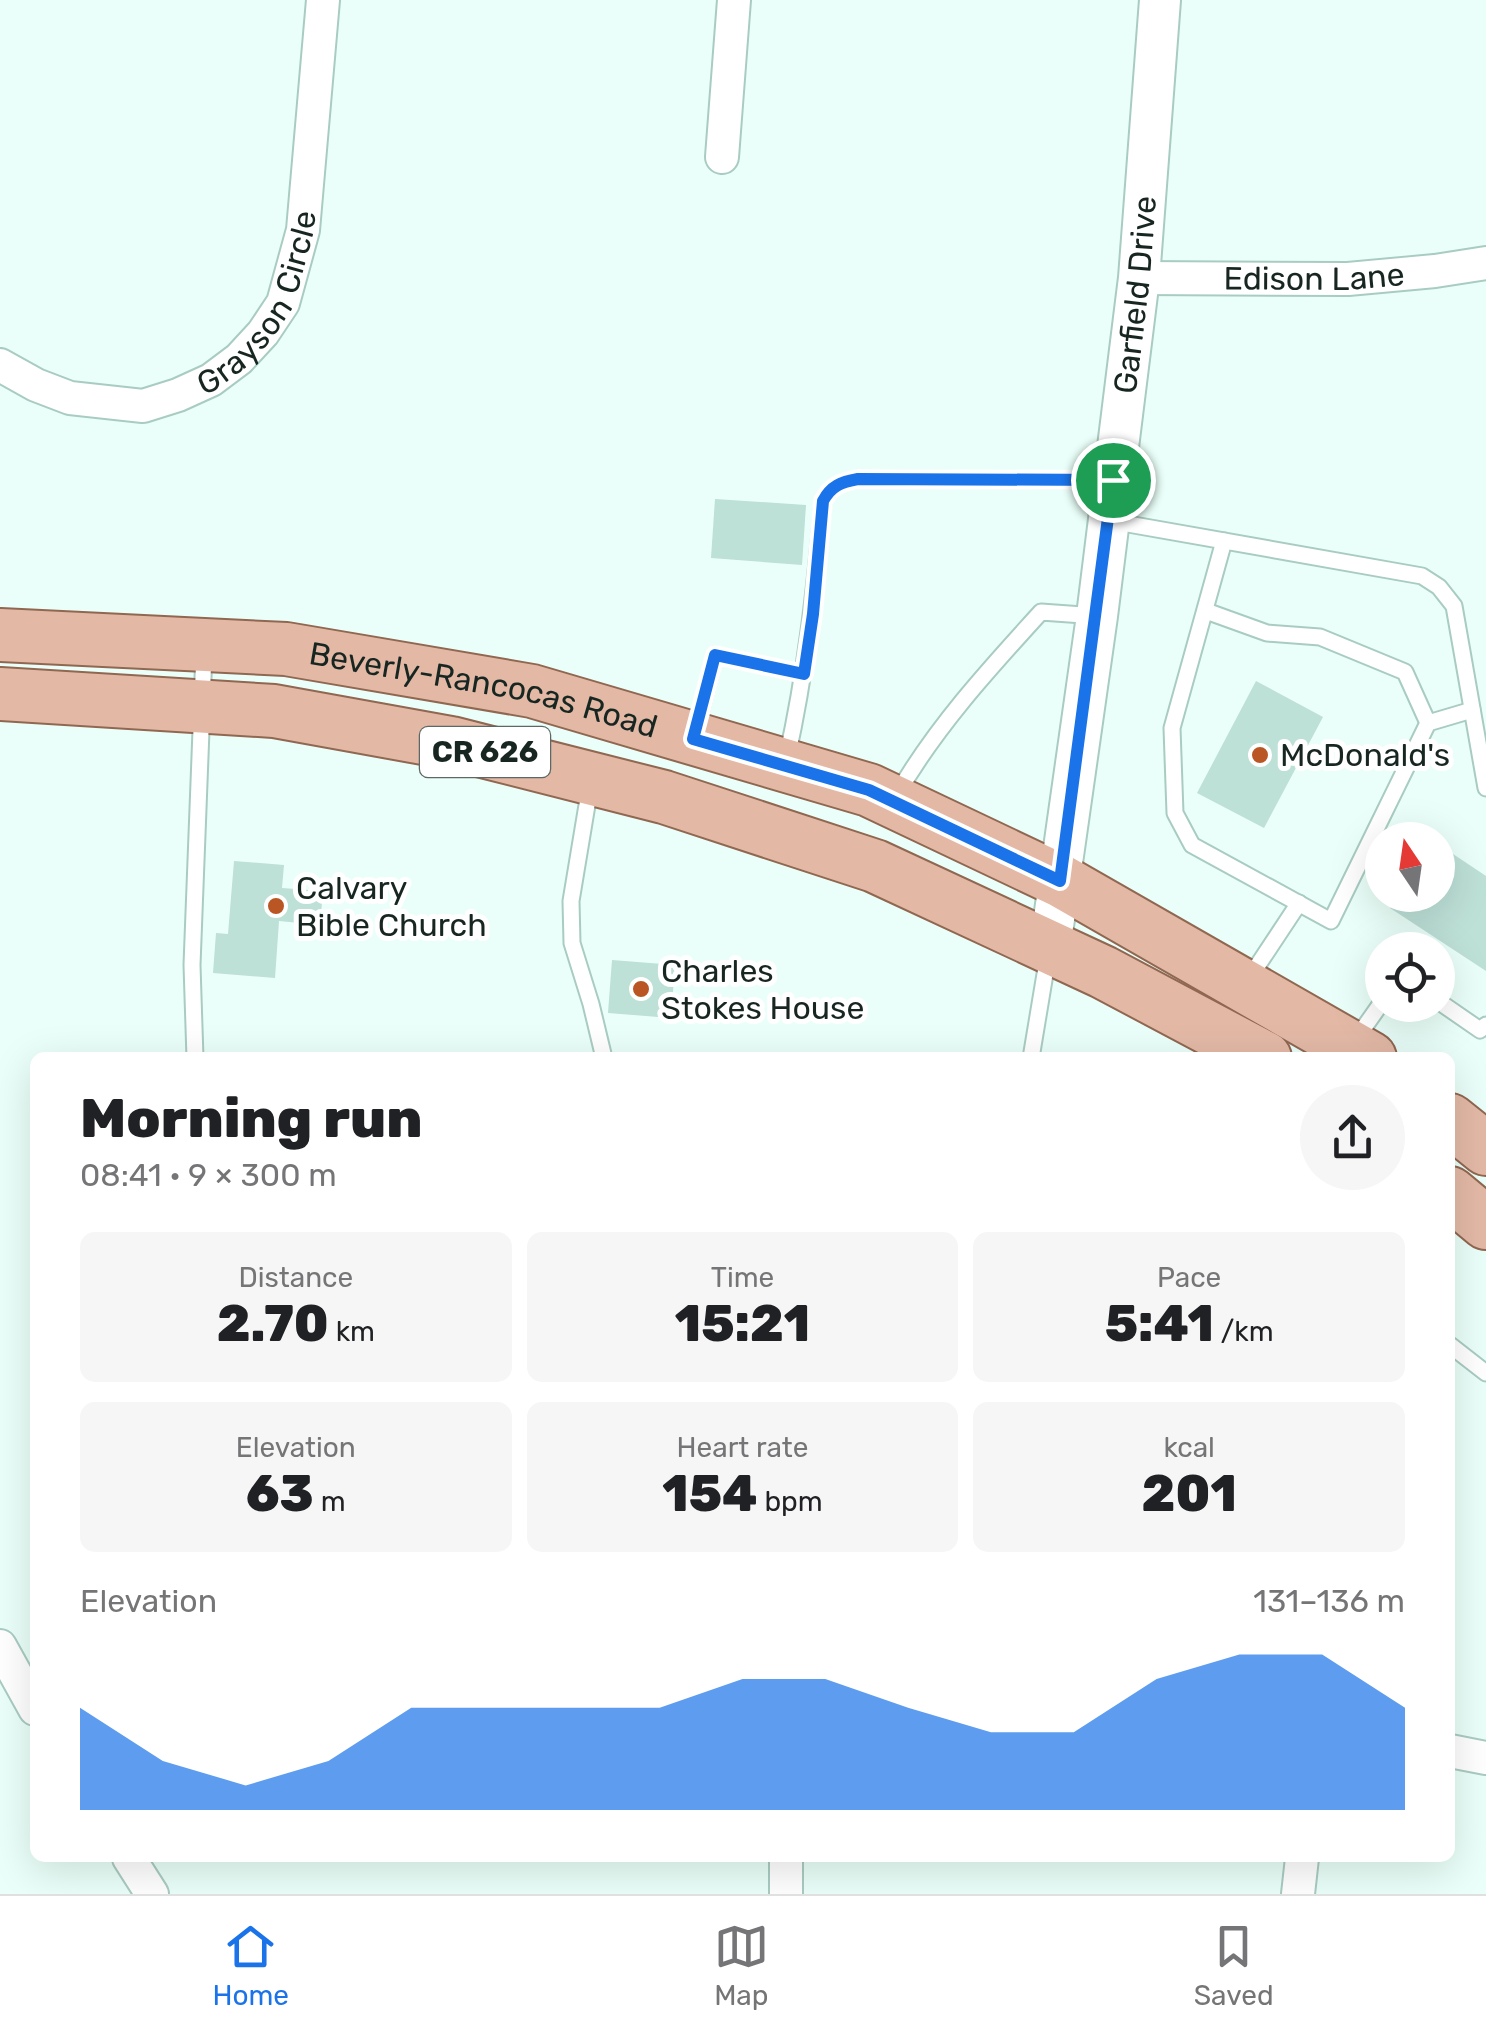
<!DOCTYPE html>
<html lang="en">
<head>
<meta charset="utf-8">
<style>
	:root { --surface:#fff; --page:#f6f6f6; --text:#202124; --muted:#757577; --line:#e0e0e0; --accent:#1a73e8 }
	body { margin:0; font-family:Rubik,sans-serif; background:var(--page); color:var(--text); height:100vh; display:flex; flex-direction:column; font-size:38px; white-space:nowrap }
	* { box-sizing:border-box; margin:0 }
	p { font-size:32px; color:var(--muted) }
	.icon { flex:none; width:55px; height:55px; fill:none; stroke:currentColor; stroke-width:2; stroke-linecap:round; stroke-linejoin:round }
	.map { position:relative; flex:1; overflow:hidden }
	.sheet { position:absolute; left:30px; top:1052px; width:1425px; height:810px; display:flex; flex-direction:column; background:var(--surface); border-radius:15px; box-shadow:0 10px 40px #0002 }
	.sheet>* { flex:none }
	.needle { width:65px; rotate:347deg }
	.tools { position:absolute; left:1365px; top:822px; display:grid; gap:20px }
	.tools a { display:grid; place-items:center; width:90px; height:90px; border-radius:50%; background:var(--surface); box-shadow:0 10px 40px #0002; font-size:50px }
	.pin { position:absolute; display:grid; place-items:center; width:85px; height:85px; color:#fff; margin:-42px; border:5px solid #fff; border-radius:50%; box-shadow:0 2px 10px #0007 }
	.round { display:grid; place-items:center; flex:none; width:105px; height:105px; border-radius:52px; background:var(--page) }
	.head { display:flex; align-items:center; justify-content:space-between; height:170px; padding:0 50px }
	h1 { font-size:55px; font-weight:800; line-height:75px }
	.stats { display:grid; grid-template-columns:repeat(3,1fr); gap:15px; height:170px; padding:10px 50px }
	.stats div { display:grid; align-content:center; border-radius:15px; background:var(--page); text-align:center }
	.stats b { font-size:50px; font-weight:800 }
	.stats small { font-size:28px; font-weight:400 }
	.stats p { font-size:28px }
	.chart { height:280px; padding:20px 50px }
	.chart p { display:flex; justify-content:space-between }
	.chart svg { width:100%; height:180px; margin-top:10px; fill:var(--accent); opacity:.7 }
	.tab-bar { display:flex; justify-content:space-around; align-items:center; height:140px; border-top:2px solid var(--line); background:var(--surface); font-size:28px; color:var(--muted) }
	.tab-bar a { display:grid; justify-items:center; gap:5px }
	.tab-bar .current { color:var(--accent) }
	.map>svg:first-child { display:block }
	.building { fill:#bde0d7 }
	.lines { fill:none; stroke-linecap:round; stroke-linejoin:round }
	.service-casing { stroke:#a9ccc2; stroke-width:19 }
	.minor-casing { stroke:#a9ccc2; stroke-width:36 }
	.tertiary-casing { stroke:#a9ccc2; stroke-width:44 }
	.primary-casing { stroke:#906751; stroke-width:56 }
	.service { stroke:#fff; stroke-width:15 }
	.minor { stroke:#fff; stroke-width:32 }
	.tertiary { stroke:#fff; stroke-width:40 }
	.primary { stroke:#e3b9a6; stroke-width:52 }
	.route-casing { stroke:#fff; stroke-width:20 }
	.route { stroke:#1a73e8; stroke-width:12 }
	.poi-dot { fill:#ba5623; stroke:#fff; stroke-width:4 }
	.labels { text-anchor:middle; stroke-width:10; stroke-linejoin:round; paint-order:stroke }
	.shield { fill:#fff; stroke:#5d6764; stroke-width:2.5 }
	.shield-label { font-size:30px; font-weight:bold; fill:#182622 }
	.street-label { font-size:32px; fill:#182622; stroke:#fff }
	.poi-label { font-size:32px; fill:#182622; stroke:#fff; text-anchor:start }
</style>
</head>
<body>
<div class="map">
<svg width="1486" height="1894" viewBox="0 0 1486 1894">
	<rect width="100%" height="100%" fill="#eafff9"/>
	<g class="building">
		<path d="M715,499L806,505L802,565L711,558Z"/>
		<path d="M1256,681L1323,717L1264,828L1197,793Z"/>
		<path d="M1438,844L1486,876V971L1390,908L1399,895H1438Z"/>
		<path d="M234,861L284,865L282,888L323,891L320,925L279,921L275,978L213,973L216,933L228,934Z"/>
		<path d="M612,960L675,965L671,1018L608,1013Z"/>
	</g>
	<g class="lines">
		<g class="service-casing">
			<g id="service">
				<path d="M1111,521L1422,576L1439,587L1454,606L1486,788"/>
				<path d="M1224,541L1172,728L1175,813L1192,845L1331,921L1428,723L1472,710"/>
				<path d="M1206,611L1267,633L1320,637L1405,672L1428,723"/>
				<path d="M696,729L715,655L803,674"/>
				<path d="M787,757C806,672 815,588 823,501C831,486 841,482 858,479L1112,480"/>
				<path d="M590,787L571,901L572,943L591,1004L604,1058"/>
				<path d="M896,796C935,728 988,670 1041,612L1097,616"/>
				<path d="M1250,977L1299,903"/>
				<path d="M1438,1001L1480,1030L1486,1025"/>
				<path d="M1356,1039L1382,1002"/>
				<path d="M195,1058L192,965L204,652"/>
				<path d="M1031,1058L1048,956"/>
				<path d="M1450,1345L1486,1373"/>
			</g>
		</g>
		<g class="minor-casing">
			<g id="minor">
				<path d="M722,157L734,0"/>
				<path id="s1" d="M1139,278L1348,279L1435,271L1486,263"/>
				<path id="s2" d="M0,365L36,385L70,398L143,406L178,395L211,380L239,359L263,333L283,303L303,230L323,0"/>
				<path d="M0,1646L35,1709"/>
				<path d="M1450,1751L1486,1758"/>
				<path d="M129,1858L152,1894"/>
				<path d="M786,1858V1894"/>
				<path d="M1298,1894L1302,1858"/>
			</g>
		</g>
		<g class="tertiary-casing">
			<g id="tertiary">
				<path id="s3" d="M1050,947L1097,616L1139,278L1160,0"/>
			</g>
		</g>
		<g class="primary-casing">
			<g id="primary">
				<path id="s4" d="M0,635L286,649L532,691L869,790L1061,881L1370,1058"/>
				<path d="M0,694L274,711L451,743L664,797L875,866L1103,972L1265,1058"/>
				<path d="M1450,1120L1486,1149"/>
				<path d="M1450,1193L1486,1223"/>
			</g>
		</g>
		<use href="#service" class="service"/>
		<use href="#minor" class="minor"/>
		<use href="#tertiary" class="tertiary"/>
		<use href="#primary" class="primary"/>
	</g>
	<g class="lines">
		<g class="route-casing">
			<path id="route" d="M858,479L1113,480L1060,881L869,790L693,739L715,655L804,674L813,614L823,501C831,486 841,482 858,479Z"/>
		</g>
		<use href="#route" class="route"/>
	</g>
	<g class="poi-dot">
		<circle cx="1260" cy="755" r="10"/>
		<circle cx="276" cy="906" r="10"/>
		<circle cx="641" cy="989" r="10"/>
	</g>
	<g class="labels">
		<rect class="shield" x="420" y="727" width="130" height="50" rx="8"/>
		<g class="shield-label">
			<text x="485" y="762">CR 626</text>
		</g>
		<g class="street-label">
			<text dy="11" stroke="none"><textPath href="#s1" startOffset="175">Edison Lane</textPath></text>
			<text dy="11" stroke="none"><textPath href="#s2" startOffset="318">Grayson Circle</textPath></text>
			<text dy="11" stroke="none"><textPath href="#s3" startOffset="658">Garfield Drive</textPath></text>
			<text dy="11" stroke="none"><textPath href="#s4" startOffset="488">Beverly-Rancocas Road</textPath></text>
		</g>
		<g class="poi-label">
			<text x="1280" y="766">McDonald's</text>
			<text x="296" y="899">Calvary<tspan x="296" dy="37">Bible Church</tspan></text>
			<text x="661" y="982">Charles<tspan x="661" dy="37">Stokes House</tspan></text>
		</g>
	</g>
</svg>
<div class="tools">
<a><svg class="needle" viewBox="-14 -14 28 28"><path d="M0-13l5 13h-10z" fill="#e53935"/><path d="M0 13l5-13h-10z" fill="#757577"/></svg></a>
<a><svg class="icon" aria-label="locate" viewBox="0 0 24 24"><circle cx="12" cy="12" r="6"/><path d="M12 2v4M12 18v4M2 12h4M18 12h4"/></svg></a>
</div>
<div class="pin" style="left:1113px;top:480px;background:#1e9e55"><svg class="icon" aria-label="arrive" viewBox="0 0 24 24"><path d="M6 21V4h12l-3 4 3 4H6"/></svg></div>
<section class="sheet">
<div class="head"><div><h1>Morning run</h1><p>08:41 · 9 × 300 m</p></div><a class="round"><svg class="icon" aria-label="share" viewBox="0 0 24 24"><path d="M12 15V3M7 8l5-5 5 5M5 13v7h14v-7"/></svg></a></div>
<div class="stats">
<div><p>Distance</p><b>2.70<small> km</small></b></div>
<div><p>Time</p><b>15:21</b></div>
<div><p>Pace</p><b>5:41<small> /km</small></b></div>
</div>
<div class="stats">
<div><p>Elevation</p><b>63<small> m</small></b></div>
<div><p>Heart rate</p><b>154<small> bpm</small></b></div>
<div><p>kcal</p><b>201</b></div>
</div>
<div class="chart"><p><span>Elevation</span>131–136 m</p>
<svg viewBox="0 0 160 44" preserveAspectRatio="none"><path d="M0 44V19L10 32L20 38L30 32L40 19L50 19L60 19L70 19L80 12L90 12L100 19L110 25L120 25L130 12L140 6L150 6L160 19V44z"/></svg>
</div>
</section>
</div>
<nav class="tab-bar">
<a class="current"><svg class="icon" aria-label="home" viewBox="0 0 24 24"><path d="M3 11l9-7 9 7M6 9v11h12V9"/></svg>Home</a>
<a><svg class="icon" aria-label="map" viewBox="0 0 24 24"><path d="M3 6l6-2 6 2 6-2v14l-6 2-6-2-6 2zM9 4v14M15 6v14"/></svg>Map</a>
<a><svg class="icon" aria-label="saved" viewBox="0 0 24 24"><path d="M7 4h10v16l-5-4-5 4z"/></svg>Saved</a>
</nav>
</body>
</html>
